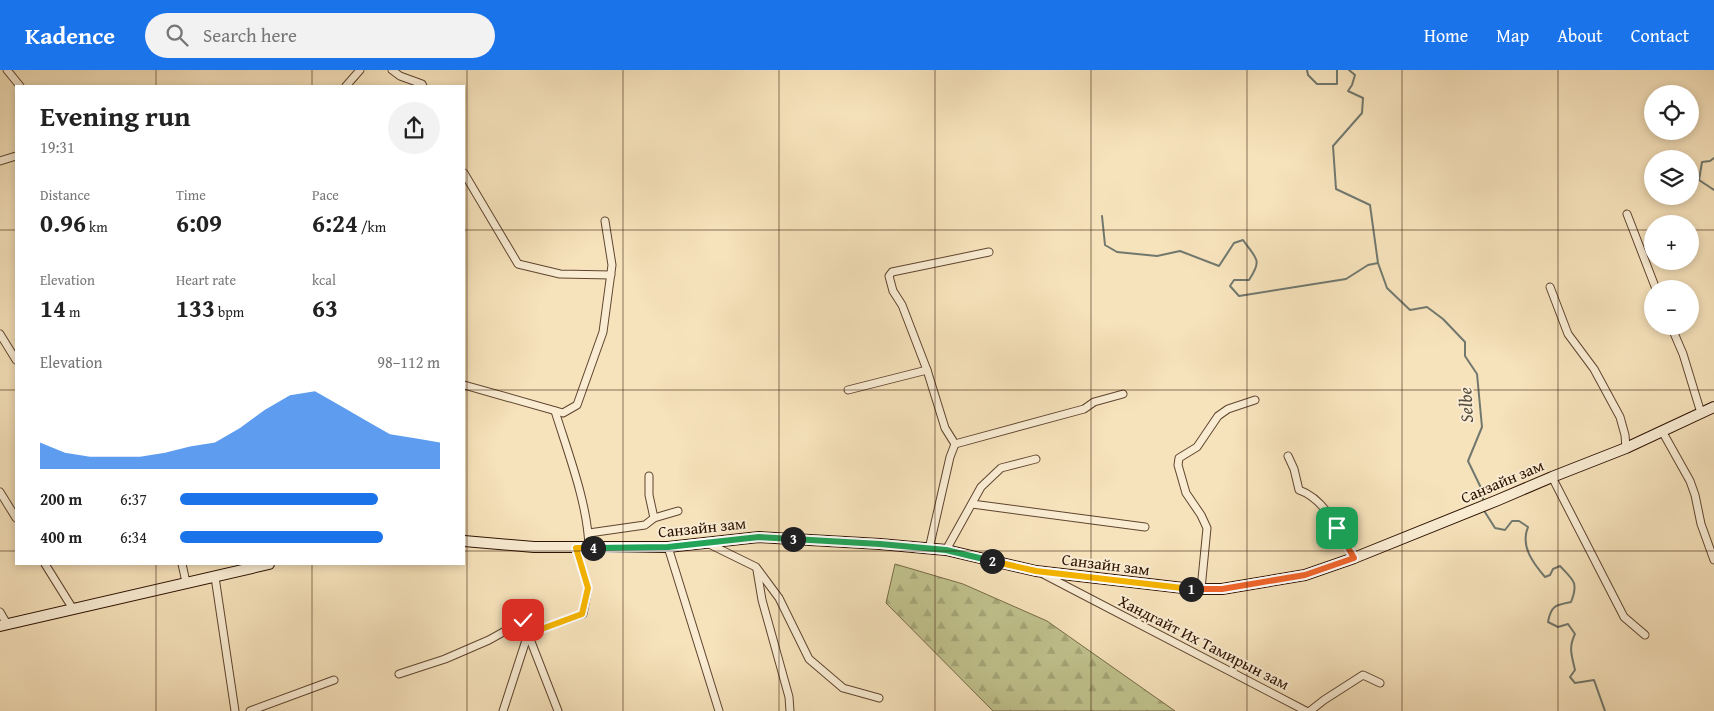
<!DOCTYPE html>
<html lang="en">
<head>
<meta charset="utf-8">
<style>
	:root { --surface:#fff; --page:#f2f2f2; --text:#222; --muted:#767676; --accent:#1a73e8 }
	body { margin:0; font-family:"Gentium Book Plus",serif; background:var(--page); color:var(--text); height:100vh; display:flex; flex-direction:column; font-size:19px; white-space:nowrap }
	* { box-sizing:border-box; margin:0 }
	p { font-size:16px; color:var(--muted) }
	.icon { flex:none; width:28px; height:28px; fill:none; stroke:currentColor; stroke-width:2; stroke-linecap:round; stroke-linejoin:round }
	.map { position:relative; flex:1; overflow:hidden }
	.sheet { position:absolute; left:15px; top:15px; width:450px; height:480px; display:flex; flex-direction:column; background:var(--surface); border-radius:0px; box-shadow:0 2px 8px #0003 }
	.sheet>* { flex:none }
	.buttons { position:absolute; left:1644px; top:15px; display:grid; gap:10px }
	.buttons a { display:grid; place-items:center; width:55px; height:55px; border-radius:50%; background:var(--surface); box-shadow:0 2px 8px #0003; font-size:25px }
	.pin { position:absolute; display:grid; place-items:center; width:42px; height:42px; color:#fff; margin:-21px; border-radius:10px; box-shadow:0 2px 8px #0006 }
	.km { position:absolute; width:25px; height:25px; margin:-12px; border-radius:50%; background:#222; color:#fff; font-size:14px; line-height:25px; text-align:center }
	.round { display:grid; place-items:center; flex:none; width:52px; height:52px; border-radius:26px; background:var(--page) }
	.overview { display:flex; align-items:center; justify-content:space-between; height:85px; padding:0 25px }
	h1 { font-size:28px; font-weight:800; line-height:38px }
	.stats { display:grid; grid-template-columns:repeat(3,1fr); gap:8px; height:85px; padding:5px 25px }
	.stats div { display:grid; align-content:center }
	.stats b { font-size:25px; font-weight:800 }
	.stats small { font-size:14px; font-weight:400 }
	.stats p { font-size:14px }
	.chart { height:140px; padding:10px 25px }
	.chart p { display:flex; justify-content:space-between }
	.chart svg { width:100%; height:90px; margin-top:5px; fill:var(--accent); opacity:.7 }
	ul { padding:0 25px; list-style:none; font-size:16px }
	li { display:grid; grid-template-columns:80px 60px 1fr; align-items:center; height:38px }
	li i { height:12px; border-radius:6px; background:var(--accent) }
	header { display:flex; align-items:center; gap:30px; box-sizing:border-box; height:70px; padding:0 25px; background:var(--accent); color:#fff }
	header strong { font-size:24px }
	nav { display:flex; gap:28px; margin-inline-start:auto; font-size:18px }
	.search { width:350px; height:45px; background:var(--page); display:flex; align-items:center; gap:12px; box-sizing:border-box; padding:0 18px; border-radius:28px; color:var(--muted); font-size:19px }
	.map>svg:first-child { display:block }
	.forest { fill:url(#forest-firs); stroke:#766a46 }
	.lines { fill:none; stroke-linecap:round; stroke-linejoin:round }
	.stream { stroke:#71786e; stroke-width:2 }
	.minor-casing { stroke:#5f452f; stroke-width:9 }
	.secondary-casing { stroke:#2d1100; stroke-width:12 }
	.minor { stroke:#f9ecd3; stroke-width:7 }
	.secondary { stroke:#f9ecd3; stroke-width:10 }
	.split-1-casing { stroke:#fff; stroke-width:10 }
	.split-2-casing { stroke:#fff; stroke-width:10 }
	.split-3-casing { stroke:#fff; stroke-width:10 }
	.split-4-casing { stroke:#fff; stroke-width:10 }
	.split-5-casing { stroke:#fff; stroke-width:10 }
	.split-1 { stroke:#f0652b; stroke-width:6 }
	.split-2 { stroke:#f5b400; stroke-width:6 }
	.split-3 { stroke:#22a559; stroke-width:6 }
	.split-4 { stroke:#22a559; stroke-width:6 }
	.split-5 { stroke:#f5b400; stroke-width:6 }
	.grid { fill:none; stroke:#2d1100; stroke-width:1; stroke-opacity:0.55 }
	.labels { text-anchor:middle; stroke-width:4; stroke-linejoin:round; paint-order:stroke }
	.street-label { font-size:16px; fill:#2d1100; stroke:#f9ecd3 }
	.water-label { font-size:18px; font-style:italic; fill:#554d40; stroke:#f9ecd3 }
</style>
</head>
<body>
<header>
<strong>Kadence</strong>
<div class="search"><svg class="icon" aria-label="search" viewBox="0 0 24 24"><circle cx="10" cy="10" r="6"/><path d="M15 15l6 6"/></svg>Search here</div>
<nav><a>Home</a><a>Map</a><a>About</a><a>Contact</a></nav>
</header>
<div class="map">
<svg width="1714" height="641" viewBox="0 0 1714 641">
	<defs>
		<pattern id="forest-firs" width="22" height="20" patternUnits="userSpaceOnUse" patternTransform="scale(1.25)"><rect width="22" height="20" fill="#c0c28d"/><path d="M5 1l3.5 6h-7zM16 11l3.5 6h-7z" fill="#a5a678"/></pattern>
	</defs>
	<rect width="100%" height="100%" fill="#f6e2bb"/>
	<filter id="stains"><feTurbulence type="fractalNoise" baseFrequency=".004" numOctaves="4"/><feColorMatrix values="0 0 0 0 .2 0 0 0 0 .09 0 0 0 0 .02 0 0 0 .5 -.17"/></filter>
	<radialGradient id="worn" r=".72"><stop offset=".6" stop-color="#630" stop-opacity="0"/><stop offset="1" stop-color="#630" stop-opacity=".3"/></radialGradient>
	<path class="forest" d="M895,494L963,514L1047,551L1175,641H993L886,533Z"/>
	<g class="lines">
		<g class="stream">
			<path d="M1307,0L1308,5L1317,14H1337V0"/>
			<path d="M1349,0L1355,5L1352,15L1348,21L1363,28L1362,43L1333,76L1336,119L1370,135L1378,193L1387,218L1410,240L1427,237L1443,249L1465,272V286L1477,304L1482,357L1468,391L1483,422V432"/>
			<path d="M1714,88L1710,91L1702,92L1699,110L1714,120"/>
			<path d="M1102,146L1105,175L1117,182L1157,186L1180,181L1219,196L1234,173L1243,170C1256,189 1263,189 1249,210H1234L1230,216L1239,226L1346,209L1368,195L1378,193"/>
			<path d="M1483,439L1495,458L1505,460L1512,451H1519L1528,457C1520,476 1533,493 1545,507L1550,505L1553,499L1560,496C1573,510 1579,512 1571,532C1556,535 1551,535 1548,552L1558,557L1568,554L1575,564C1568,578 1572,586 1575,600L1570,607L1575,613L1594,610L1605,641"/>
		</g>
		<g class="minor-casing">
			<g id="minor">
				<path d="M7,0L20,16"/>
				<path d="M392,0L400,6L422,14L423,16"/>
				<path d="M346,16L360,0"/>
				<path d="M0,91L16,86"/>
				<path d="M464,103L518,194L560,204L611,205"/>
				<path d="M1627,144L1656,219"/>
				<path d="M1550,217L1568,264L1594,299L1620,347L1625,365L1626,378"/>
				<path d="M1671,256L1683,284L1701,343"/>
				<path d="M0,264L16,290"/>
				<path d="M464,315L563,343L577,335L603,262L612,195L605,151"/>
				<path d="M848,320L927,300"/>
				<path d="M555,341C568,383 588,434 589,478"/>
				<path d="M1662,361L1690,411L1695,425L1701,454L1714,490"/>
				<path d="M955,374L1084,339L1094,332L1123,324"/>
				<path d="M1288,386L1294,399L1299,420C1326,429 1341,464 1354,488"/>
				<path d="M1552,407L1624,547L1645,565"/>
				<path d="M0,422L16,448"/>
				<path d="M972,434L1145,457"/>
				<path d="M654,448L678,441"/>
				<path d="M589,463L645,455L654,448L649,425V406"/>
				<path d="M707,473L756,497L779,528L809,589L843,618L879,628"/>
				<path d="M668,477L719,641"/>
				<path d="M929,479L950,387L955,374L945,358L927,300L902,235L893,221L889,206L892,202L989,182"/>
				<path d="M946,480L981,417L1001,398L1036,389"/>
				<path d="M45,494L73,539"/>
				<path d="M182,494L186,512"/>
				<path d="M757,500L762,530L789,627L790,641"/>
				<path d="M1043,504L1306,641"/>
				<path d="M215,507L235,641"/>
				<path d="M1201,519L1207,458L1201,445L1186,423L1178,395L1179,388L1197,377L1218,346L1228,339L1255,330"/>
				<path d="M0,542L7,554"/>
				<path d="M399,604L445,589L489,570L523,551L528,564L503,641"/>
				<path d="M250,641L334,610"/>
				<path d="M558,641L528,564L583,544L588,518L576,478"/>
				<path d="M1310,641L1324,630L1363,605L1380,613"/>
			</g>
		</g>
		<g class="secondary-casing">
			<g id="secondary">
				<path d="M464,471L534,477H668L759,467L880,474L946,480L1036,501L1192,519H1222L1305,505L1354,488L1498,430L1552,407L1626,378L1714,337"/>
				<path d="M0,556L269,494"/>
			</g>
		</g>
		<use href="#minor" class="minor"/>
		<use href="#secondary" class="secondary"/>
	</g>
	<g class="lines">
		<g class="split-1-casing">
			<path id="split-1" d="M1191,519H1222L1305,505L1354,488L1337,458"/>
		</g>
		<g class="split-2-casing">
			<path id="split-2" d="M992,491L1036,501L1191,519"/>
		</g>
		<g class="split-3-casing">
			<path id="split-3" d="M793,469L880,474L946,480L992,491"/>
		</g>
		<g class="split-4-casing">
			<path id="split-4" d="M593,478L668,477L759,467L793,469"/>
		</g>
		<g class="split-5-casing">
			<path id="split-5" d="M523,550L528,564L582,544L588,518L576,478H593"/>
		</g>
		<use href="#split-1" class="split-1"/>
		<use href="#split-2" class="split-2"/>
		<use href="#split-3" class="split-3"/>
		<use href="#split-4" class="split-4"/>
		<use href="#split-5" class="split-5"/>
	</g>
	<path class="grid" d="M156,0V16M312,0V16M467,0V641M623,0V641M779,0V641M935,0V641M1091,0V641M1247,0V641M1402,0V641M1558,0V641M0,160H16M464,160H1652M1690,160H1714M0,320H16M464,320H1714M0,481H16M464,481H1714M156,494V641M312,494V641"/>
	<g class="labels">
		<g class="street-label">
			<text transform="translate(1502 411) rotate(-23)" y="6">Санзайн зам</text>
			<text transform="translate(702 457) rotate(-6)" y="6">Санзайн зам</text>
			<text transform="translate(1106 494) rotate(7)" y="6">Санзайн зам</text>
			<text transform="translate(1204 572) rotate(27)" y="6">Хандгайт Их Тамирын зам</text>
		</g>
		<g class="water-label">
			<text transform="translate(1466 335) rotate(-93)" y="6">Selbe</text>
		</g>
	</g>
	<rect width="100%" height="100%" filter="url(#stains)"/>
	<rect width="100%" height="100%" fill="url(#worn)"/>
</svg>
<div class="buttons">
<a><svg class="icon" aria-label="locate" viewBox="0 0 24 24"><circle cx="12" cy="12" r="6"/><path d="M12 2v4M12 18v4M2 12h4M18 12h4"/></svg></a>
<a><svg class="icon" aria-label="layers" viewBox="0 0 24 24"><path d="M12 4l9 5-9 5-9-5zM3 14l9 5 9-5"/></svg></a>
<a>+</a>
<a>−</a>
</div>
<div class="pin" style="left:1337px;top:458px;background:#1e9e55"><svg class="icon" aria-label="arrive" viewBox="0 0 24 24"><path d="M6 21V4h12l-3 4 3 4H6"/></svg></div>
<div class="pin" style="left:523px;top:550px;background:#d93025"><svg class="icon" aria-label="check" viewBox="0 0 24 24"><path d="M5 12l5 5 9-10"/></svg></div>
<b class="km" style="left:1191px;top:519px">1</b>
<b class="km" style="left:992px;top:491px">2</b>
<b class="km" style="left:793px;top:469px">3</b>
<b class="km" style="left:593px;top:478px">4</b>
<section class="sheet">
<div class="overview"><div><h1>Evening run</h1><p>19:31</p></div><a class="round"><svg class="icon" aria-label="share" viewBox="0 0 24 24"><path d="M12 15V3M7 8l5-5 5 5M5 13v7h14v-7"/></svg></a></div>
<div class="stats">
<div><p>Distance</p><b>0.96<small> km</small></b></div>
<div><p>Time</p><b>6:09</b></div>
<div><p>Pace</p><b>6:24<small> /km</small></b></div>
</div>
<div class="stats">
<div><p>Elevation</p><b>14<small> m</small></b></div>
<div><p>Heart rate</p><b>133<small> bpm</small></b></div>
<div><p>kcal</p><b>63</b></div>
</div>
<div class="chart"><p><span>Elevation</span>98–112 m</p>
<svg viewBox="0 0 160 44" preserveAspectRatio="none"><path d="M0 44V31L10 36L20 38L30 38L40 38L50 36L60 33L70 31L80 24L90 15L100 8L110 6L120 13L130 20L140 27L150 29L160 31V44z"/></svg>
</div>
<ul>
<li><b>200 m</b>6:37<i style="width:76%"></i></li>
<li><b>400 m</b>6:34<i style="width:78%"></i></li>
</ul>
</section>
</div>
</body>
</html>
